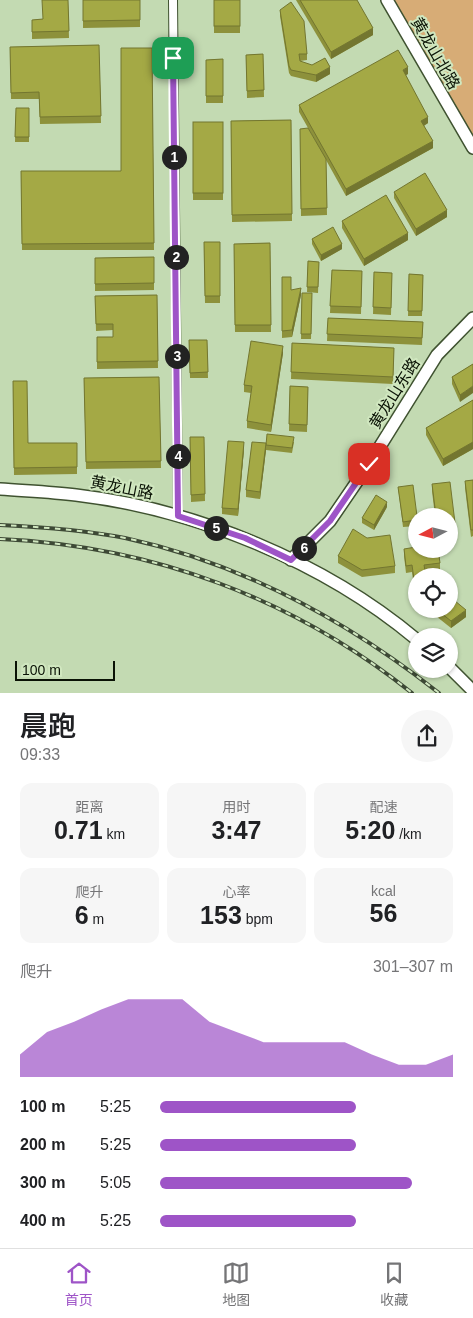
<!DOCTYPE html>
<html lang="zh">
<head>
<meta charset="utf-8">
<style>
	:root { --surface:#fff; --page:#f6f6f6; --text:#202124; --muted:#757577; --line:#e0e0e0; --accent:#9e54c7 }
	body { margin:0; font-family:Helvetica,"Noto Sans SC",sans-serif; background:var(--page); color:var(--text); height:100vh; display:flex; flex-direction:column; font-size:19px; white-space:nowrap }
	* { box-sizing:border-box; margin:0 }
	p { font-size:16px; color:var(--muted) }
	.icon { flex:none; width:28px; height:28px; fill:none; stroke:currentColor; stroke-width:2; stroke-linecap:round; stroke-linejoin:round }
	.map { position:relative; height:693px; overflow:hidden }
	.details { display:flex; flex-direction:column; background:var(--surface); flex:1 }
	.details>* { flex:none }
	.needle { width:32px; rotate:263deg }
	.controls { position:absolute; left:408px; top:508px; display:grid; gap:10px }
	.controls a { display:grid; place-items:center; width:50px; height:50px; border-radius:50%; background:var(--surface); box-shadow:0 1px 4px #0004; font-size:25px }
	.scale { position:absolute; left:15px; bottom:12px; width:100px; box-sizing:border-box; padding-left:5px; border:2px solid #0a1205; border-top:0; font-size:14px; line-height:18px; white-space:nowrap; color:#0a1205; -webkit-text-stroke:4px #d0e7bf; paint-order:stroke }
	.pin { position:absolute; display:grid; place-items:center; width:42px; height:42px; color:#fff; margin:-21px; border-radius:10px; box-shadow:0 2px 8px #0006 }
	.km { position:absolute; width:25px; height:25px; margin:-12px; border-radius:50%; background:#222; color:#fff; font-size:14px; line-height:25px; text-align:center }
	.round { display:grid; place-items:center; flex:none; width:52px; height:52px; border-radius:26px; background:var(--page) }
	.summary { display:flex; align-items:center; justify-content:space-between; height:85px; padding:0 20px }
	h1 { font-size:28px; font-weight:600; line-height:38px }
	.figures { display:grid; grid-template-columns:repeat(3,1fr); gap:8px; height:85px; padding:5px 20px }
	.figures div { display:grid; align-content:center; border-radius:12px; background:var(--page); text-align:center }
	.figures b { font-size:25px; font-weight:600 }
	.figures small { font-size:14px; font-weight:400 }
	.figures p { font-size:14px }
	.chart { height:140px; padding:10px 20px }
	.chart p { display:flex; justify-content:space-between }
	.chart svg { width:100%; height:90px; margin-top:5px; fill:var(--accent); opacity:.7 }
	ul { padding:0 20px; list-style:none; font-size:16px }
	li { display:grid; grid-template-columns:80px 60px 1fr; align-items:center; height:38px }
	li i { height:12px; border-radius:6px; background:var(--accent) }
	.tab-bar { display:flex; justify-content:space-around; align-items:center; height:70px; border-top:1px solid var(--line); background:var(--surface); font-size:14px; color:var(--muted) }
	.tab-bar a { display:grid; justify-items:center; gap:2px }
	.tab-bar .on { color:var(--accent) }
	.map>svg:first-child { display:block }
	.green { fill:#d7ac76 }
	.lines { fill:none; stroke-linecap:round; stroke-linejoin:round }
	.street-casing { stroke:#3f5230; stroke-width:10 }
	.secondary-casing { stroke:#3f5230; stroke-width:14 }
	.street { stroke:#fff; stroke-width:8 }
	.secondary { stroke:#fff; stroke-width:11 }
	.rail-casing { stroke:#3d4935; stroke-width:4 }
	.rail { stroke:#d0e7bf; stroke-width:2; stroke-dasharray:5.5; stroke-linecap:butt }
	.wall { fill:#8d913b }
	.shaded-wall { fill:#737630 }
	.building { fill:#a4a945; stroke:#737630 }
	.route-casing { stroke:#fff; stroke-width:10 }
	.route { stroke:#9e54c7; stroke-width:6 }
	.labels { text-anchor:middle; stroke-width:4; stroke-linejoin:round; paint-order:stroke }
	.street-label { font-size:16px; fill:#0a1205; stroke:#d0e7bf }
</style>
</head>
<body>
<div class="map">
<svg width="473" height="693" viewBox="0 0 473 693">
	<rect width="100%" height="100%" fill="#c3dab2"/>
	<path class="green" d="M394,0H473V136Z"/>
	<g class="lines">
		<g class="street-casing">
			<path id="street" d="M173,0L178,516"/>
		</g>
		<g class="secondary-casing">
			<g id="secondary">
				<path d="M387,0L473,148"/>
				<path d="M0,489C25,491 51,492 76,495C195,509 324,562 416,639"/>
				<path d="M291,560L330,521L369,464L437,355L473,318"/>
				<path d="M449,667L473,691"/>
			</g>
		</g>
		<use href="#street" class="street"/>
		<use href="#secondary" class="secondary"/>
		<g class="rail-casing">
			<g id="rail">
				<path d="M0,525C42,527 84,530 125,538C241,563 346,620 439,693"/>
				<path d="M0,539C152,546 293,598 412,693"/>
			</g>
		</g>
		<use href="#rail" class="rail"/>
	</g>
	<g class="wall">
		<path d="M68,0L69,38L32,39V20L43,19Z"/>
		<path d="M83,0H140V27L83,28Z"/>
		<rect x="214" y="0" width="26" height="33"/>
		<path d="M296,0H357L373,35L331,59Z"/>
		<path d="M280,10L307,54V60L300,61L330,74L316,82L291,76L289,73L280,16Z"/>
		<path d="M99,45L101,123L40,124L39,99H11L10,47Z"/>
		<path d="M152,48L154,250H22L21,171H121Z"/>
		<path d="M263,54L264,97L247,98L246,55Z"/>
		<path d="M223,59V103H206V60Z"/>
		<path d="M408,74L406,75L428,123L424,126L433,148L346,196L326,160L327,215L301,216L300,129L316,142L299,112V105Z"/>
		<path d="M16,108H29V142H15Z"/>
		<path d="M291,120L292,221L232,222L231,121Z"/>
		<rect x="193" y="122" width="30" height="78"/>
		<path d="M394,192L447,217L416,236L394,198Z"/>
		<path d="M342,221L408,240L364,266L342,228Z"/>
		<path d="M312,239L342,249L321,261L312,244Z"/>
		<path d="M204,242H220V303H205Z"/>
		<path d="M270,243L271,332H235L234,244Z"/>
		<path d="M154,257V290L95,291V258Z"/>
		<path d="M308,261L319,262L318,293L307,292Z"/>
		<path d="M332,270L362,271L361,314L330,313Z"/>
		<path d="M374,272L392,273L391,315L373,314Z"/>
		<path d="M409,274L423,275L422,316H408Z"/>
		<path d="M282,277L291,290L301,295L292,337L282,338Z"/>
		<path d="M302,293H312L311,339H301Z"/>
		<path d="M157,295L158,368L97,369V337H113V330L96,331L95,296Z"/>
		<path d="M328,318L423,322L422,345L327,341Z"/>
		<path d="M189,340H207L208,378H190Z"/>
		<path d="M292,343L394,348L393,384L291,379Z"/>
		<path d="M283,353L271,432L247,428V421L251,393L244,392V385Z"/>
		<path d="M473,364L460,402L452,384V377Z"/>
		<path d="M159,377L161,468L86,469L84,378Z"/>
		<path d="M13,381L28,443H77V474L14,475Z"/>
		<path d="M290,386L308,387L307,432L289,431Z"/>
		<path d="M473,400V449L443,466L426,435V428Z"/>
		<path d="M190,437H204L205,501L191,502Z"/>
		<path d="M294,442L292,453L266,450L260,499L246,497V490L266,443Z"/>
		<path d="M244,449L238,516L222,514V508Z"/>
		<path d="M473,480V536L471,537L465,488V481Z"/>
		<path d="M432,484L456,531V538L449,539V516H435L432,491Z"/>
		<path d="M398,487L416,516V526L403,527Z"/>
		<path d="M387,507L374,530L362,523V518Z"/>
		<path d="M404,549L440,563V570L425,572L416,576V600L413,598V591L414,587L412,572L406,573L404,556Z"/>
		<path d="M338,556L395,566V573L362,577L338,563Z"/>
		<path d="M427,609H449L466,617L451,628Z"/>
	</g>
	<g class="shaded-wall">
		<path d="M373,28V35L331,59V52Z"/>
		<path d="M330,67V74L316,82V75Z"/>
		<path d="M408,67V74L403,77V70Z"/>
		<path d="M428,117V123L421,127V121Z"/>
		<path d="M433,141V148L346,196V189Z"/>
		<path d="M447,210V217L416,236V229Z"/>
		<path d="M408,233V240L364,266V259Z"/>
		<path d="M342,244V249L321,261V255Z"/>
		<path d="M301,288V295L292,337V330Z"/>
		<path d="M283,346V353L271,432V425Z"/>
		<path d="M473,386V393L460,402V395Z"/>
		<path d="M244,442V449L238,516V509Z"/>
		<path d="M473,442V449L443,466V459Z"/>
		<path d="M266,443V450L260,499V492Z"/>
		<path d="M387,502V507L374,530V525Z"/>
		<path d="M466,610V617L451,628V621Z"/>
	</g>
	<g class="building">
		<path d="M42,0H68L69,31L32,32V20L43,19Z"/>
		<path d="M83,0H140V20L83,21Z"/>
		<rect x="214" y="0" width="26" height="26"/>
		<path d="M300,0H357L373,28L331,52Z"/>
		<path d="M291,2L304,21L307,54H299L300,61L312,65L325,58L330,67L316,75L291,70L289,66L280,10Z"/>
		<path d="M99,45L101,116L40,117L39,92L11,93L10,47Z"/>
		<path d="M121,48H152L154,243L22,244L21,171H121Z"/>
		<path d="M398,50L408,67L403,70L428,117L421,121L433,141L346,189L299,105Z"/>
		<path d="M263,54L264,90L247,91L246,55Z"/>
		<path d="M223,59V96H206V60Z"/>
		<path d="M16,108H29V137H15Z"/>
		<path d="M291,120L292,214L232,215L231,121Z"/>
		<rect x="193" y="122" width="30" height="71"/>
		<path d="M308,128L326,159L327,208L301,209L300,129Z"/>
		<path d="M425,173L447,210L416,229L394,192Z"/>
		<path d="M386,195L408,233L364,259L342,221Z"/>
		<path d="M333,227L342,244L321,255L312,239Z"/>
		<path d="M204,242H220V296H205Z"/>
		<path d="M270,243L271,325H235L234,244Z"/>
		<path d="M154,257V283L95,284V258Z"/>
		<path d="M308,261L319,262L318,287H307Z"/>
		<path d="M332,270L362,271L361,307L330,306Z"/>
		<path d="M374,272L392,273L391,308L373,307Z"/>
		<path d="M409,274L423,275L422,311H408Z"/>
		<path d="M282,277H291V290L301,288L292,330L282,331Z"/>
		<path d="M302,293H312L311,334H301Z"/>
		<path d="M157,295L158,361L97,362V337H113V324H96L95,296Z"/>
		<path d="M328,318L423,322L422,338L327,334Z"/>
		<path d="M189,340H207L208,372L190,373Z"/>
		<path d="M251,341L283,346L271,425L247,421L252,386L244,385Z"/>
		<path d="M292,343L394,348L393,377L291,372Z"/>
		<path d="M473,364V386L460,395L452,377Z"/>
		<path d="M159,377L161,461L86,462L84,378Z"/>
		<path d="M13,381H27L28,443H77V467L14,468Z"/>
		<path d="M290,386L308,387L307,425L289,424Z"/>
		<path d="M473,400V442L443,459L426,428Z"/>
		<path d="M267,434L294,437L292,448L266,445Z"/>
		<path d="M190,437H204L205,494L191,495Z"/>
		<path d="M228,441L244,442L238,509L222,508Z"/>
		<path d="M252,442L266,443L260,492L246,490Z"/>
		<path d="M473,480V530H471L465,481Z"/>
		<path d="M450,482L456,531L449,532V516H436L432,484Z"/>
		<path d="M413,485L417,516H416V520L403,522L398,487Z"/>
		<path d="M376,495L387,502L374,525L362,518Z"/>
		<path d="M353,529L367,538L390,535L395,566L362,570L338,556Z"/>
		<path d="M416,547V549H438L440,563L424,565L426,576H416V593L413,591L415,586L412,565L406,566L404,549Z"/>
		<path d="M449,596L466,610L451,621L436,609H449Z"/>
	</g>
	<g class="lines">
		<g class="route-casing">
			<path id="route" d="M173,58L178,516L245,538L291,560L330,521L369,464"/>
		</g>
		<use href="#route" class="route"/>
	</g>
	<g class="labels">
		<g class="street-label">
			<text transform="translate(436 53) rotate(60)" y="6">黄龙山北路</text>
			<text transform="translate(394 393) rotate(-58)" y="6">黄龙山东路</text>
			<text transform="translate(122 487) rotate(11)" y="6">黄龙山路</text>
		</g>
	</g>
</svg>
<div class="controls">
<a><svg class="needle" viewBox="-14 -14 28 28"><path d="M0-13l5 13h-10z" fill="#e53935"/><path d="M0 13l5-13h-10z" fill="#757577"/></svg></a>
<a><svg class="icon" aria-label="locate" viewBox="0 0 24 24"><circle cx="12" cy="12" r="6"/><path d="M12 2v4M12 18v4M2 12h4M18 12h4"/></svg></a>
<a><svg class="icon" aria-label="layers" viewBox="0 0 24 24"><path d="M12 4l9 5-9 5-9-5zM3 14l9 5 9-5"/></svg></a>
</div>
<div class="scale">100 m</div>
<div class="pin" style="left:173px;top:58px;background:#1e9e55"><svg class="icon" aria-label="arrive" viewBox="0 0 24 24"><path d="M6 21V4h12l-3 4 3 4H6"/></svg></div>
<div class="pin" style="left:369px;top:464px;background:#d93025"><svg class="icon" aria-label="check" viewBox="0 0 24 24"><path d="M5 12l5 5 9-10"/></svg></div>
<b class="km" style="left:174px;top:157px">1</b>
<b class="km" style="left:176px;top:257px">2</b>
<b class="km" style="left:177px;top:356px">3</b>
<b class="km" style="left:178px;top:456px">4</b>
<b class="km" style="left:216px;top:528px">5</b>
<b class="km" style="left:304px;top:548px">6</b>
</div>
<section class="details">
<div class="summary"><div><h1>晨跑</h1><p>09:33</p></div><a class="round"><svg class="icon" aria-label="share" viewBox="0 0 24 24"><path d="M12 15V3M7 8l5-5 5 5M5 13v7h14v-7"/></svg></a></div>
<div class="figures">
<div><p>距离</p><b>0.71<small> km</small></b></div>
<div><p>用时</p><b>3:47</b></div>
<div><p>配速</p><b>5:20<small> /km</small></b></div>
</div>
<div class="figures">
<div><p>爬升</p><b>6<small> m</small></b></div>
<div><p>心率</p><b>153<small> bpm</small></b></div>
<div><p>kcal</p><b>56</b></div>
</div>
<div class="chart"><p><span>爬升</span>301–307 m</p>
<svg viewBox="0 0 160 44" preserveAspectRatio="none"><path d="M0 44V33L10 22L20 17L30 11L40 6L50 6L60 6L70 17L80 22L90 27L100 27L110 27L120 27L130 33L140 38L150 38L160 33V44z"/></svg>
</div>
<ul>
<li><b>100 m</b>5:25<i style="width:67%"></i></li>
<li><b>200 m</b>5:25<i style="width:67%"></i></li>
<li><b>300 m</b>5:05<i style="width:86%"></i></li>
<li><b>400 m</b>5:25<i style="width:67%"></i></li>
</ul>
</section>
<nav class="tab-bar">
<a class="on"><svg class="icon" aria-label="home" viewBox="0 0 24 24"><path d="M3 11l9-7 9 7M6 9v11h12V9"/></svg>首页</a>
<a><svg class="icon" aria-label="map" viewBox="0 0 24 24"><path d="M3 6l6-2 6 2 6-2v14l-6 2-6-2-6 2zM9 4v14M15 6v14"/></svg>地图</a>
<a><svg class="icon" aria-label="saved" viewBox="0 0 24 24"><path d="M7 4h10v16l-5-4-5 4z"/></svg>收藏</a>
</nav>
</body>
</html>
